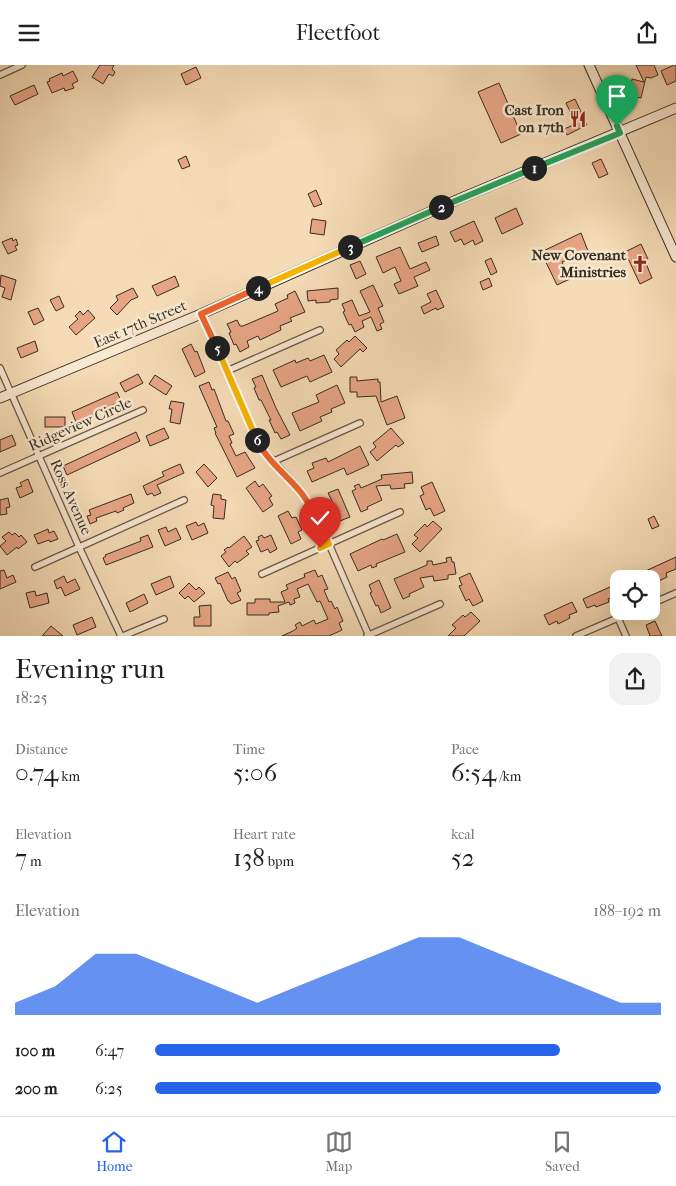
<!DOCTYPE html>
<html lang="en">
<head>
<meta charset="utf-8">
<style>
	:root { --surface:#fff; --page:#f2f2f2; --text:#202124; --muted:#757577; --line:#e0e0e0; --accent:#2563eb }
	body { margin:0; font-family:"IM FELL French Canon",serif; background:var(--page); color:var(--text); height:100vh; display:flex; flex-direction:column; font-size:19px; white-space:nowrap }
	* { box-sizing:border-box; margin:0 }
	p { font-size:16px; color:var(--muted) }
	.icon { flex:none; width:28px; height:28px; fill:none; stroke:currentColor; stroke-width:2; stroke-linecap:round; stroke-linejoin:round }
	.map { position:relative; height:571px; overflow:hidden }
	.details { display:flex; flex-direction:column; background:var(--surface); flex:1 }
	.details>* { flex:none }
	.fabs { position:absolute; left:610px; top:505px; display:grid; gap:10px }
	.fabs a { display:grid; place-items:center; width:50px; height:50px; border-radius:10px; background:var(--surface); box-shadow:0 5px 20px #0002; font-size:25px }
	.pin { position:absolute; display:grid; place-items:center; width:42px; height:42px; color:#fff; margin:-51px -21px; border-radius:50% 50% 50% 0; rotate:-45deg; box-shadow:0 0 5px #0007 }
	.pin .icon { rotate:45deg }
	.km { position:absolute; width:25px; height:25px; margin:-12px; border-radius:50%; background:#222; color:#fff; font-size:14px; line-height:25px; text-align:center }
	.round { display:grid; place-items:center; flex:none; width:52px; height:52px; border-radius:15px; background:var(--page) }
	.head { display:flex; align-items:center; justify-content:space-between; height:85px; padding:0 15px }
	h1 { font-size:28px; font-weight:600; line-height:38px }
	.stats { display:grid; grid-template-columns:repeat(3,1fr); gap:8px; height:85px; padding:5px 15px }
	.stats div { display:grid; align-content:center }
	.stats b { font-size:25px; font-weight:600 }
	.stats small { font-size:14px; font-weight:400 }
	.stats p { font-size:14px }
	.chart { height:140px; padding:10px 15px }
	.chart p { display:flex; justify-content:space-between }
	.chart svg { width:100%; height:90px; margin-top:5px; fill:var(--accent); opacity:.7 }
	ul { padding:0 15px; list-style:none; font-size:16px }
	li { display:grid; grid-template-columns:80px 60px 1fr; align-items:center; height:38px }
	li i { height:12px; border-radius:6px; background:var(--accent) }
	header { display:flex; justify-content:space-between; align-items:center; height:65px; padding:0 15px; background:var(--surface); font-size:22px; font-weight:600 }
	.tabs { display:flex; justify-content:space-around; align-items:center; height:70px; border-top:1px solid var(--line); background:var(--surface); font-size:14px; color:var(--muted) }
	.tabs a { display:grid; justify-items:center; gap:2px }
	.tabs .selected { color:var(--accent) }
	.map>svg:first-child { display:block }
	.building { fill:#e8a585; stroke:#352d23 }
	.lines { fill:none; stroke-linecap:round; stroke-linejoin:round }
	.minor-casing { stroke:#655848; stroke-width:8 }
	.secondary-casing { stroke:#352d23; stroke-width:11 }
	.minor { stroke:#f8e8d0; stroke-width:5.5 }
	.secondary { stroke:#f8e8d0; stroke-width:9 }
	.split-1-casing { stroke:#fff; stroke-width:10 }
	.split-2-casing { stroke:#fff; stroke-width:10 }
	.split-3-casing { stroke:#fff; stroke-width:10 }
	.split-4-casing { stroke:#fff; stroke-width:10 }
	.split-5-casing { stroke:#fff; stroke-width:10 }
	.split-6-casing { stroke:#fff; stroke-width:10 }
	.split-7-casing { stroke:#fff; stroke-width:10 }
	.split-8-casing { stroke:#fff; stroke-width:10 }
	.split-1 { stroke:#22a559; stroke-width:6 }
	.split-2 { stroke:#22a559; stroke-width:6 }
	.split-3 { stroke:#22a559; stroke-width:6 }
	.split-4 { stroke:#f5b400; stroke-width:6 }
	.split-5 { stroke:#f0652b; stroke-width:6 }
	.split-6 { stroke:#f5b400; stroke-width:6 }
	.split-7 { stroke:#f0652b; stroke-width:6 }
	.split-8 { stroke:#f5b400; stroke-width:6 }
	.labels { text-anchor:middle; stroke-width:5; stroke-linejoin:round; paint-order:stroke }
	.poi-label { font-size:15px; font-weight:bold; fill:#352d23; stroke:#f8e8d0; text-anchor:end }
	.street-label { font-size:15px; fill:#352d23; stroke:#f8e8d0 }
</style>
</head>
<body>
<header><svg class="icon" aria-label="menu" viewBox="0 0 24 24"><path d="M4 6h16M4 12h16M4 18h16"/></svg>Fleetfoot<svg class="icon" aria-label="share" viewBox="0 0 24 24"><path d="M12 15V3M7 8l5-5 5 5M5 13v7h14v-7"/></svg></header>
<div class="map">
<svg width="676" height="571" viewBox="0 0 676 571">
	<rect width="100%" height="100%" fill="#f5dbb6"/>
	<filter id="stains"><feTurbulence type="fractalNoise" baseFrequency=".004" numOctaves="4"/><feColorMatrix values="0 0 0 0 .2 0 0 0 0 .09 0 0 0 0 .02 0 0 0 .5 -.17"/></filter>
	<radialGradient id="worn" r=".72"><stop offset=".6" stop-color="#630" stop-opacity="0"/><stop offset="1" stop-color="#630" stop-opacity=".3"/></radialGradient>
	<g class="building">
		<path d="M100,0H114L112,4L115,7L113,11L109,9L103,19L92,12Z"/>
		<path d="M636,0H654L658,10L651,13L646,12L641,33L629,30L632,14L644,17Z"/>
		<path d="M674,0H676V16L667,20L661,6Z"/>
		<path d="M196,2L201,13L186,20L181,9Z"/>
		<path d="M73,6L78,16L72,19L74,23L65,26L64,23L52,28L47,17L50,16L49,14L62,8L63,11Z"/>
		<path d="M499,18L521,69L501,78L478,27Z"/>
		<path d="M34,20L38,29L15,40L10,31Z"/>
		<path d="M575,34L587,60L567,70L564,64L576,59L566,38Z"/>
		<path d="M186,91L190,101L182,104L178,95Z"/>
		<path d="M601,94L608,109L599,113L592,98Z"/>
		<path d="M316,125L322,139L314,142L308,129Z"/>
		<path d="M516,143L523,159L502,169L495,153Z"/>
		<path d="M312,154L326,156L324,170L310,168Z"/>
		<path d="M474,156L483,176L475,180L473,175L464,180L461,174L455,177L450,167Z"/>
		<path d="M581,168L588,186L562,197L570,214L557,220L541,187Z"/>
		<path d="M436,171L439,180L422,187L418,178Z"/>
		<path d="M12,173L13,176L16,174L18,180L15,181L17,185L8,189L2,177Z"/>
		<path d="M641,179L648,194L645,196L652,213L640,219L625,187Z"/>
		<path d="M400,182L410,204L426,197L430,205L414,212L418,221L399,229L394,219L401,216L395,202L383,208L376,192Z"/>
		<path d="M491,193L497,207L491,210L485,196Z"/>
		<path d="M360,196L366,209L356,214L350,200Z"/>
		<path d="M1,210L16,215L11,235L2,232L5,223L0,221Z"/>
		<path d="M175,211L179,221L157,231L152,221Z"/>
		<path d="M489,213L492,221L483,225L480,217Z"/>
		<path d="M373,220L383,241L378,243L384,257L380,259L382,264L377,266L371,252L362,256L364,262L355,267L351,259L349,260L343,247L345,246L342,239L352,235L359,251L370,247L360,226Z"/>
		<path d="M133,223L138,232L131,235L117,250L110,243L118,235L116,231Z"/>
		<path d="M338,223V234L330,235V237L316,238V235L308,236L307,226Z"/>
		<path d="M436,225L444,242L437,245L436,243L424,249L421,242L431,237L427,229Z"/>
		<path d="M295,226L305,247L290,253L292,256L280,261L281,265L260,275L258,271L247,276L249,282L240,287L236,279L234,280L229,268L231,267L227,259L237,255L240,261H243L278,246L275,239L288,233L287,230Z"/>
		<path d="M59,231L64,242L56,246L50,235Z"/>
		<path d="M38,243L44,255L34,260L28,247Z"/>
		<path d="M88,245L95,253L76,270L69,262L78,254L75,251L80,246L83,250Z"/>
		<path d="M355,271L367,283L363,287L360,284L341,302L334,294L339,289L336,285L347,275L349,277Z"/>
		<path d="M35,276L38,286L21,293L17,283Z"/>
		<path d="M191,279L195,287L197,286L205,307L195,312L182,284Z"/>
		<path d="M324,290L332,307L310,317L307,311L281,322L273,305L295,295L296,298L308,293L310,296Z"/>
		<path d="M138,309L143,318L125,327L120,318Z"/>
		<path d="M155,310L172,321L166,330L149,319Z"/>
		<path d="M262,310L276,343L290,370L281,374L277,367L275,368L269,355H271L261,335H259L254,323L256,322L252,314Z"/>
		<path d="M350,312H357V316L378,314V317H380L381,337L397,331L405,353L387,360L376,331L357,332V327H350Z"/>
		<path d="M209,317L212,325L214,324L226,356H228L234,369L229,371L232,378L230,379L236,391L245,387L255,403L237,412L215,368H216L214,363L217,362L199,321Z"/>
		<path d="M337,320L345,338L331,344L332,347L320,352L322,356L300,366L292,348L319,337L316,330Z"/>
		<path d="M117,327L121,336L76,357L72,347Z"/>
		<path d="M171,336L184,338L180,359L170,357L172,344H169Z"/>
		<rect x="45" y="352" width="20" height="10"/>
		<path d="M164,363L169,373L150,381L146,371Z"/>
		<path d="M391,363L404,378L398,382L396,380L377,396L370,387L376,382L373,378Z"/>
		<path d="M136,367L140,376L67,410L63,401Z"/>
		<path d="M12,370L16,380L0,387V375Z"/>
		<path d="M360,381L369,400L347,410L344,403L312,417L307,406L314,403L312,398L326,393L328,397Z"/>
		<path d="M180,399L184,408L157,420L161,428L154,431L152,428L147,430L143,421L164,411L162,407Z"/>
		<path d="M204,399L217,413L208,422L196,407Z"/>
		<path d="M412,407L413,418L404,419L405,423L391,424L390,420L376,421L382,435L367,442L368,444L361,447L352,426L356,424L354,421L359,419L361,423L382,414L381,410Z"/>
		<path d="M28,414L33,427L20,433L16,423L22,421L20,418Z"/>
		<path d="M255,416L259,422L263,419L272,431L269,433L273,440L263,447L246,423Z"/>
		<path d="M432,417L445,446L434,451L430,443L426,445L420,431L424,429L421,422Z"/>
		<path d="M338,424L350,452L340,456L337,449L335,450L329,437L332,436L328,428Z"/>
		<path d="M131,429L134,438L123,443L124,445L117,448L116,446L96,453L97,456L90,459L87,451L91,450L89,445Z"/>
		<path d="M213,429L221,430V434L226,435L224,454L213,453L214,441L211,440Z"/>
		<path d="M8,433L10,442L6,443L7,449L0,450V435Z"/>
		<path d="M288,446L292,453L296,452L302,465L298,467L301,474L291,479L278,451Z"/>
		<path d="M654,451L659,461L652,464L648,454Z"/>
		<path d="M433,456L442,464L420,487L412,479L418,473L414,470L425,459L427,462Z"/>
		<path d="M196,457L198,461L204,458L208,468L192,475L186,461Z"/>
		<path d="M166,462L168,467L176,463L181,474L165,481L158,465Z"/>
		<path d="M48,464L49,468L54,466L58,474L50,477L49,475L38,479L34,470Z"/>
		<path d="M9,467L12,470L15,468L19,472L21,470L27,477L18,484L17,482L7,490L0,481L6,476L2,472Z"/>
		<path d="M397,469L405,487L376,499L377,501L372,503L371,500L358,506L350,489L382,474L383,475Z"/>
		<path d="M148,470L153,482L106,500L103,493L106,491L105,490L141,476L140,473Z"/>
		<path d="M262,470L264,473L271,470L277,484L270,488L268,484L261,487L256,476L259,475L258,472Z"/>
		<path d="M244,471L252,482L246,486L249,489L237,498L235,496L229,502L221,491L226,487L224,485L228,482L229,483Z"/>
		<path d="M451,492L452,497H454L456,509L448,510V514L434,516L433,511L420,513L424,522L409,529L410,531L403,534L394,514L427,500V496H432L433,500L447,497L446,493Z"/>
		<path d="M676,492V504L666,508L667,512L661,515L628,514Z"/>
		<path d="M4,505L7,513L13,510L16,517L0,524V506Z"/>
		<path d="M315,505L318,512L322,510L328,524L324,525L329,537L331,536L335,544L337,542L343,556L339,558L342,565L329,571H282L293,566L297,563L295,560L300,557L302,561L314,555L316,559L328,554L320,536L317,537L308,519L297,524L300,532L294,534L295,538L290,540L289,537L278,541L279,547L269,548V550H247V538H255V534H270V537H285L281,527L288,524L286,520L305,512L304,509Z"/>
		<path d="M228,507L232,514L235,512L241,526L237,528L241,535L231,539L229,536H228L220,518L218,519L215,513Z"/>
		<path d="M470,508L483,536L473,541L469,534L466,536L459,521L462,520L459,513Z"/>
		<path d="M64,511L67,518L75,514L80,524L65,531L61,522L57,524L54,516Z"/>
		<path d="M170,511L174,522L156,530L151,519Z"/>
		<path d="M379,515L391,543L381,548L378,540L376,541L370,528L372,527L369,520Z"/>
		<path d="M189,518L196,525L199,522L205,528L194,537L188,531L185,534L179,528Z"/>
		<path d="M619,518V530L608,534L609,537L596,542L595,540L587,543L583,534Z"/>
		<path d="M35,526L36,531L47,528L49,538L30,543L26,528Z"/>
		<path d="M144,529L148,538L130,547L126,538Z"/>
		<path d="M572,537L577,547L569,550L570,553L558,559L557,556L549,560L544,550Z"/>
		<path d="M211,540V561H194V552H200L199,541Z"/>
		<path d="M471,547L480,556L464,571H448L456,563L452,560L463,550L465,552Z"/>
		<path d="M92,552L96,562L77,570L73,560Z"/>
		<path d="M655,556L660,567L662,571H650L646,560Z"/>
		<path d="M51,561L63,571H42Z"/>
	</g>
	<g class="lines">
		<g class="minor-casing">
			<g id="minor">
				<path d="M0,10L22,0"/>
				<path d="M201,249L261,383L300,425L310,441L329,479L369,571"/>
				<path d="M0,303L79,482L121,571"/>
				<path d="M227,306L320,265"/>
				<path d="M272,397L360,358"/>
				<path d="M0,408L143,345"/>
				<path d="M35,502L184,435"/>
				<path d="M262,509L400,447"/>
				<path d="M651,539L676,528"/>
				<path d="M618,553L626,571"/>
				<path d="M123,571L164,554"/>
				<path d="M367,571L440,539"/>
				<path d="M576,571L634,546"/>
			</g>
		</g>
		<g class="secondary-casing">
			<g id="secondary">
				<path d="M589,0L676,192"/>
				<path d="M0,333L201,249L459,134L676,43"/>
			</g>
		</g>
		<use href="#minor" class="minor"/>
		<use href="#secondary" class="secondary"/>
	</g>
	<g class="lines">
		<g class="split-1-casing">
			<path id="split-1" d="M534,103L620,68L617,61"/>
		</g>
		<g class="split-2-casing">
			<path id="split-2" d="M441,142L534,103"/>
		</g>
		<g class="split-3-casing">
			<path id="split-3" d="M350,182L441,142"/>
		</g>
		<g class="split-4-casing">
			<path id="split-4" d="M258,223L350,182"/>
		</g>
		<g class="split-5-casing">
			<path id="split-5" d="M217,283L201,249L258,223"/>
		</g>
		<g class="split-6-casing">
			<path id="split-6" d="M217,283L257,375"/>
		</g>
		<g class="split-7-casing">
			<path id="split-7" d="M257,375C266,394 284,408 298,424C306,432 311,444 317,454"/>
		</g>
		<g class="split-8-casing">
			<path id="split-8" d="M317,454L329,479L320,483"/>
		</g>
		<use href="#split-1" class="split-1"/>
		<use href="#split-2" class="split-2"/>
		<use href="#split-3" class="split-3"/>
		<use href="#split-4" class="split-4"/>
		<use href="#split-5" class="split-5"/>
		<use href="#split-6" class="split-6"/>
		<use href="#split-7" class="split-7"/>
		<use href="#split-8" class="split-8"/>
	</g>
	<defs>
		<g id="restaurant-bare" transform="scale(1.35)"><path d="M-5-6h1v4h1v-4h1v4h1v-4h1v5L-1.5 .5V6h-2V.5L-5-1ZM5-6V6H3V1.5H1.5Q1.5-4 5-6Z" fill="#8f2418" stroke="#f8e8d0" stroke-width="2.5" paint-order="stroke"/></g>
		<g id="church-bare" transform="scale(1.35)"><path d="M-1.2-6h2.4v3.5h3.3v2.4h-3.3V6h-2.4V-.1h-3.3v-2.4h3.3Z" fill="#8f2418" stroke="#f8e8d0" stroke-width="2.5" paint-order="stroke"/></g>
	</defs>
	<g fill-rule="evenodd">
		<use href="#restaurant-bare" x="578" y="54"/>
		<use href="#church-bare" x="640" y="199"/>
	</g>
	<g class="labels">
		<g class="poi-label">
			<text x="564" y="50">Cast Iron<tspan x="564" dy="17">on 17th</tspan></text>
			<text x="626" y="195">New Covenant<tspan x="626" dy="17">Ministries</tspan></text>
		</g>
		<g class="street-label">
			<text transform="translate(140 259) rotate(-23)" y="5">East 17th Street</text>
			<text transform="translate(80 359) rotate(-24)" y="5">Ridgeview Circle</text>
			<text transform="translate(71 432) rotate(66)" y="5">Ross Avenue</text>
		</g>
	</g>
	<rect width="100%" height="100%" filter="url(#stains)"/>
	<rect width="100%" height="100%" fill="url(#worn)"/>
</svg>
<div class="fabs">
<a><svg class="icon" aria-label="locate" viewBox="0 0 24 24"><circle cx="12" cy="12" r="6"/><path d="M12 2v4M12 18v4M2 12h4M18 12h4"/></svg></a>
</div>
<div class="pin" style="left:617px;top:61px;background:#1e9e55"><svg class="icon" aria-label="arrive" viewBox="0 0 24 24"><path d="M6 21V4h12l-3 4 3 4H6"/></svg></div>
<div class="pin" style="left:320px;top:483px;background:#d93025"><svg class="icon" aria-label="check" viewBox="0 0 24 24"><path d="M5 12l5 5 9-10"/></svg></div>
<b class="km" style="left:534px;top:103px">1</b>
<b class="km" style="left:441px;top:142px">2</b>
<b class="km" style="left:350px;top:182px">3</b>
<b class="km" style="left:258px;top:223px">4</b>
<b class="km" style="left:217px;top:283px">5</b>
<b class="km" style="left:257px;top:375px">6</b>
</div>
<section class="details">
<div class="head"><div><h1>Evening run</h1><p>18:25</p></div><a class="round"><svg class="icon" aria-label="share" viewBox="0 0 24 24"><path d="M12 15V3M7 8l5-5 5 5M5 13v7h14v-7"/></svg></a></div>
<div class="stats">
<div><p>Distance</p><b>0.74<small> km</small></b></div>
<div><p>Time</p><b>5:06</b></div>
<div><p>Pace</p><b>6:54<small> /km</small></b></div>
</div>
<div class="stats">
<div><p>Elevation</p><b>7<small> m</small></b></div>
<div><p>Heart rate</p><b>138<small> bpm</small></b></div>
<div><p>kcal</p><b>52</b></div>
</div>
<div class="chart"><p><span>Elevation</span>188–192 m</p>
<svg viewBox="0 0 160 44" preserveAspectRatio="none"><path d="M0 44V38L10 30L20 14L30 14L40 22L50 30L60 38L70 30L80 22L90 14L100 6L110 6L120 14L130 22L140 30L150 38L160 38V44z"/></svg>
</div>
<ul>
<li><b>100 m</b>6:47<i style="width:80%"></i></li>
<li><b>200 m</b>6:25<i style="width:100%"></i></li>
</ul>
</section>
<nav class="tabs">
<a class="selected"><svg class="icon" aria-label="home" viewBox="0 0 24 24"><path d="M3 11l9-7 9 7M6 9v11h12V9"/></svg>Home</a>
<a><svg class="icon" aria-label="map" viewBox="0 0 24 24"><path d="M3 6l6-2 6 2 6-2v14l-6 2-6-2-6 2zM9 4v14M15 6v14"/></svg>Map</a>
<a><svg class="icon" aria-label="saved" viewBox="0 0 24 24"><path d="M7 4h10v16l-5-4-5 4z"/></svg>Saved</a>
</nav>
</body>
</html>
